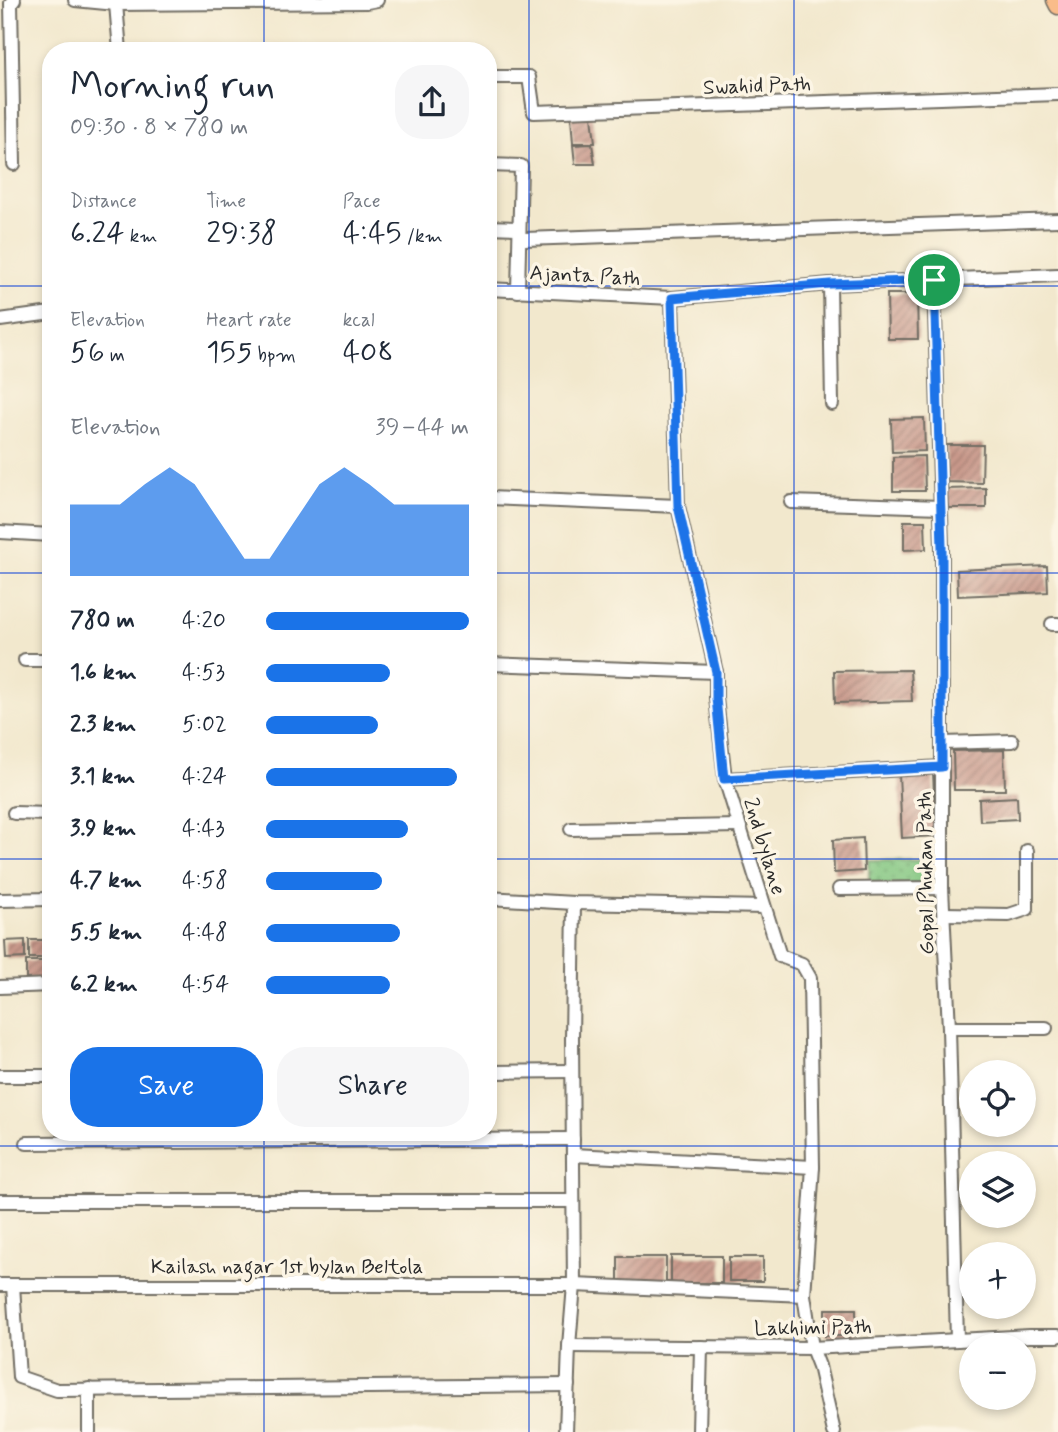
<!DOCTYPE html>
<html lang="en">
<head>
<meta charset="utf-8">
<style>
	:root { --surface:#fff; --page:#f6f6f7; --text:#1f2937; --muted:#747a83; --accent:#1a73e8 }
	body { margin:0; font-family:Mynerve,sans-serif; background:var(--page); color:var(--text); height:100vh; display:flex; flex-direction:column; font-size:26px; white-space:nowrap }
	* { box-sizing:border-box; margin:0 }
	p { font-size:23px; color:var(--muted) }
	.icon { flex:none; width:38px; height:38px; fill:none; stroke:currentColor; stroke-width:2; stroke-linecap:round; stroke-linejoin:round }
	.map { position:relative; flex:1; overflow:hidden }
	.drawer { position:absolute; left:42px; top:42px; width:455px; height:1099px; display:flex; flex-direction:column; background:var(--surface); border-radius:28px; box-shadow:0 4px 10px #0003 }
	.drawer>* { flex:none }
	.buttons { position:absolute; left:959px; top:1060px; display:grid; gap:14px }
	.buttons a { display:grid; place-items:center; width:77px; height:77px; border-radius:50%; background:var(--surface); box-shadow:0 4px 10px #0003; font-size:35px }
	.pin { position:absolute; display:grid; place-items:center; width:60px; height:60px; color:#fff; margin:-30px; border:4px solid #fff; border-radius:50%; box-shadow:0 2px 7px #0007 }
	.round { display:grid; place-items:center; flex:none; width:74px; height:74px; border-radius:28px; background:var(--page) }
	.summary { display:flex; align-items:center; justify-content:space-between; height:119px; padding:0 28px }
	h1 { font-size:38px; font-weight:600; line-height:52px }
	.stats { display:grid; grid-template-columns:repeat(3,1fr); gap:10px; height:119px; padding:7px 28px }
	.stats div { display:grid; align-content:center }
	.stats b { font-size:30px; font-weight:600 }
	.stats small { font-size:19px; font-weight:400 }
	.stats p { font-size:19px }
	.chart { height:196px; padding:14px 28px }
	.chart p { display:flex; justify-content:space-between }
	.chart svg { width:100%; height:126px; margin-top:7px; fill:var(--accent); opacity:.7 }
	.button { display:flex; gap:14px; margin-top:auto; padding:14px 28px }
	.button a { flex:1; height:80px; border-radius:28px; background:var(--accent); color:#fff; font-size:28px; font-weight:600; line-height:80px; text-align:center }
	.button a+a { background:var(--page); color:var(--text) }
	ul { padding:0 28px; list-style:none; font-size:23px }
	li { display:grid; grid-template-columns:112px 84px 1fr; align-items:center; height:52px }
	li i { height:18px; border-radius:9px; background:var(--accent) }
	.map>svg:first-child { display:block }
	.grass { fill:url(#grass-dots); stroke:#567856; stroke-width:2 }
	.building { fill:url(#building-hatch) }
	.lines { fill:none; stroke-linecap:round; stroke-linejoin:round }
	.minor-casing { stroke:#716d64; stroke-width:16 }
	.major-casing { stroke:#716d64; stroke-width:19 }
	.minor { stroke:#fff; stroke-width:12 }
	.major { stroke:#f9bc8a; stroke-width:16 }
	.route-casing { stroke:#fff; stroke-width:14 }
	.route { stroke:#1a73e8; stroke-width:9 }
	.grid { fill:none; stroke:#1d4ed8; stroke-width:2; stroke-opacity:0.55 }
	.labels { text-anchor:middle; stroke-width:7; stroke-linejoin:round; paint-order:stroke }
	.street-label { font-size:21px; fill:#2b2b2b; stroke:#fcf5e5 }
</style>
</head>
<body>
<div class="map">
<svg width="1058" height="1432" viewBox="0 0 1058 1432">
	<defs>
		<pattern id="grass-dots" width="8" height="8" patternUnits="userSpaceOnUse" patternTransform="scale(1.75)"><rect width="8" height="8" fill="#81c680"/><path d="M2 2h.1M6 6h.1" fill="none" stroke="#6aa169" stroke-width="1.8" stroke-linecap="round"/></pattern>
		<pattern id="building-hatch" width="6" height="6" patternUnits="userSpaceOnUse" patternTransform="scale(1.75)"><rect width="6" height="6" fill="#c9998b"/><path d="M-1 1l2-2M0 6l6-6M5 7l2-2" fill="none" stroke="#a37d72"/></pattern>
	</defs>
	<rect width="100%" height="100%" fill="#fcf5e5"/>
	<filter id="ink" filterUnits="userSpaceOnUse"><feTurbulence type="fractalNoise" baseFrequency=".0143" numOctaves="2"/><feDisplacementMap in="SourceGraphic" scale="14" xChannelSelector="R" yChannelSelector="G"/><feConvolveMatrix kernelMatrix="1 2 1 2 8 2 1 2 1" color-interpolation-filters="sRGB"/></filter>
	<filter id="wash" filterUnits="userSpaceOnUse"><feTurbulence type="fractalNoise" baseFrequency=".00686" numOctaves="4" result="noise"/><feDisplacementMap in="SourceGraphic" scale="28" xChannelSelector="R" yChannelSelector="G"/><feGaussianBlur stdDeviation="1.57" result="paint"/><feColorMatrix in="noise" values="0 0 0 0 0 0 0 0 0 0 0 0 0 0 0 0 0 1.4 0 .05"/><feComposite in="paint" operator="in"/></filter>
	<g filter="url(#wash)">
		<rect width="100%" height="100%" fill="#f2e8cd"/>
		<path class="grass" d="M939,859V884L869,885V860Z"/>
		<g id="blocks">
			<g class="building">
				<path d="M592,116L595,143H573L571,117Z"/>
				<path d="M592,144L595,164H575L573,145Z"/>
				<path d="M887,294H917L918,339H888Z"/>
				<path d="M924,418L925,451L892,452L891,419Z"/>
				<path d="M946,445H983L982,483L946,482Z"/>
				<path d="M924,456L925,491H893V457Z"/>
				<path d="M986,488V508H945V489Z"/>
				<path d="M904,521H925L926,549L904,550Z"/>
				<path d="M1047,566L1048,592L958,596L957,570Z"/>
				<path d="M910,670L912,701L835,703L834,671Z"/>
				<path d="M1004,750L1005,790H954L953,751Z"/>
				<path d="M933,773L936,836L902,838L899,774Z"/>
				<path d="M1017,797L1018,819L980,821L979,799Z"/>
				<path d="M863,838L864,871L834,873L833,840Z"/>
				<path d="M25,940V958L6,959L5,941Z"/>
				<path d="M29,940H48L49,958H29Z"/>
				<path d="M26,961H45L46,979H26Z"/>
				<rect x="671" y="1256" width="51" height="27"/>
				<rect x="618" y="1257" width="48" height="26"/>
				<rect x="729" y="1257" width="34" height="24"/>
				<rect x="825" y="1309" width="31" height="27"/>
			</g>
		</g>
	</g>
	<g filter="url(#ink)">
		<use href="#blocks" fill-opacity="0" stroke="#716d64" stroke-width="2"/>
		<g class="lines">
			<g class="minor-casing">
				<g id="minor">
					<path d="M14,0L11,3L14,164"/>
					<path d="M75,0L116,4"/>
					<path d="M120,51L116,4L367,2L377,0"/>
					<path d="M488,77H529L534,112L1058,94"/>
					<path d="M488,165L521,166L518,291"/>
					<path d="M488,227L518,228"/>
					<path d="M525,239L1058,220"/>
					<path d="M934,280L942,547V888L949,1028L957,1340"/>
					<path d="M830,284L832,404"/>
					<path d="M488,289L672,298L830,284L1058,275"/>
					<path d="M672,298L678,506L716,672V698L725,779L780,956L802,964L810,978L813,1167L804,1295L812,1348L819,1366L834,1432"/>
					<path d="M0,320L51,313"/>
					<path d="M490,498L678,506"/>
					<path d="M791,502L941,507"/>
					<path d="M0,532L51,535"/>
					<path d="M1052,624H1058"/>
					<path d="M25,660H51"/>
					<path d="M488,664L716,672"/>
					<path d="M943,743L1012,741"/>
					<path d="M725,779L942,767"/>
					<path d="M14,813L51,814"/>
					<path d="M571,829L739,826"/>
					<path d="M839,889L942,888"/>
					<path d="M488,898L574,903L764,907"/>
					<path d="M0,900L51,899"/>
					<path d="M944,914L1009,915L1027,909V851"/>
					<path d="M0,987L51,985"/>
					<path d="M949,1028H1046"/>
					<path d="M488,1072L572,1071"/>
					<path d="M0,1076H51"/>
					<path d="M27,1143L573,1139"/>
					<path d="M573,1155L813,1167"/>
					<path d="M0,1201H573"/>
					<path d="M0,1285H574L804,1295"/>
					<path d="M13,1285L19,1377L57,1390L568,1385"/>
					<path d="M569,1346L812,1348L1029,1336H1058"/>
					<path d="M89,1432V1389"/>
					<path d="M566,1432L569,1346L574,1285L572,1039L574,903"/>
					<path d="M699,1432L701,1347"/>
				</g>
			</g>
			<g class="major-casing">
				<path id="major" d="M1055,0L1058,6"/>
			</g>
			<use href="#minor" class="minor"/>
			<use href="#major" class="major"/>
		</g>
	</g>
	<g class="lines" filter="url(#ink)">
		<g class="route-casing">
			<path id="route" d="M934,280L942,547V767L724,779L716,698V672L678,506L672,298L830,284Z"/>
		</g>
		<use href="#route" class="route"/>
	</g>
	<path class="grid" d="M264,0V51M529,0V1432M794,0V1432M0,286H51M488,286H1058M0,573H51M488,573H1058M0,859H51M488,859H1058M264,1132V1432M0,1146H1058"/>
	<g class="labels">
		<g class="street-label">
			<text transform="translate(757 85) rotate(-2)" y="7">Swahid Path</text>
			<text transform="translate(585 275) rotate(3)" y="7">Ajanta Path</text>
			<text transform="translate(765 846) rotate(73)" y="7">2nd bylane</text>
			<text transform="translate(925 873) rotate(-91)" y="7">Gopal Phukan Path</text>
			<text x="287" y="1273">Kailash nagar 1st bylan Beltola</text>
			<text transform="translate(813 1327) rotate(-1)" y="7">Lakhimi Path</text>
		</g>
	</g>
</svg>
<div class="buttons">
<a><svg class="icon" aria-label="locate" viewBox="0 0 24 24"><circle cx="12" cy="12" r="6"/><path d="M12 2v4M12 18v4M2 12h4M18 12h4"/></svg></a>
<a><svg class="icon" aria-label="layers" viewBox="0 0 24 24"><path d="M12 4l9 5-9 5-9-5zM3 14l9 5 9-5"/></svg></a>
<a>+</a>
<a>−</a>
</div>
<div class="pin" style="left:934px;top:280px;background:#1e9e55"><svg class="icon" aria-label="arrive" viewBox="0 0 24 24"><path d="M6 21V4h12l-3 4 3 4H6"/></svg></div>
<section class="drawer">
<div class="summary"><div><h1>Morning run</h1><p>09:30 · 8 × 780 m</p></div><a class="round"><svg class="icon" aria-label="share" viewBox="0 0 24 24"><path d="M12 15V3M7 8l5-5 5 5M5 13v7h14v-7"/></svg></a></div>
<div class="stats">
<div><p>Distance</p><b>6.24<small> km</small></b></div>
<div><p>Time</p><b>29:38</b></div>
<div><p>Pace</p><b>4:45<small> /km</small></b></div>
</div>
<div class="stats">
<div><p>Elevation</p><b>56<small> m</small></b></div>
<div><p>Heart rate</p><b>155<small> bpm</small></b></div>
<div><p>kcal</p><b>408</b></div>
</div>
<div class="chart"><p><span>Elevation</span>39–44 m</p>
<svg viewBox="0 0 160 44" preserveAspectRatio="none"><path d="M0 44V19L10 19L20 19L30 12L40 6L50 12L60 25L70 38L80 38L90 25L100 12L110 6L120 12L130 19L140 19L150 19L160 19V44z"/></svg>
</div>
<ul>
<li><b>780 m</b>4:20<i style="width:100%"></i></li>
<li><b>1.6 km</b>4:53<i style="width:61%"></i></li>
<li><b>2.3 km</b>5:02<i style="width:55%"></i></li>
<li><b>3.1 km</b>4:24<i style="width:94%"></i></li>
<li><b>3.9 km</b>4:43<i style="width:70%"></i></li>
<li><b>4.7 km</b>4:58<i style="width:57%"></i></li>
<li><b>5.5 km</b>4:48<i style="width:66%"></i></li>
<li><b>6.2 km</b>4:54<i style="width:61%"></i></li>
</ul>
<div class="button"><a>Save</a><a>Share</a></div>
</section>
</div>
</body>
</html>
